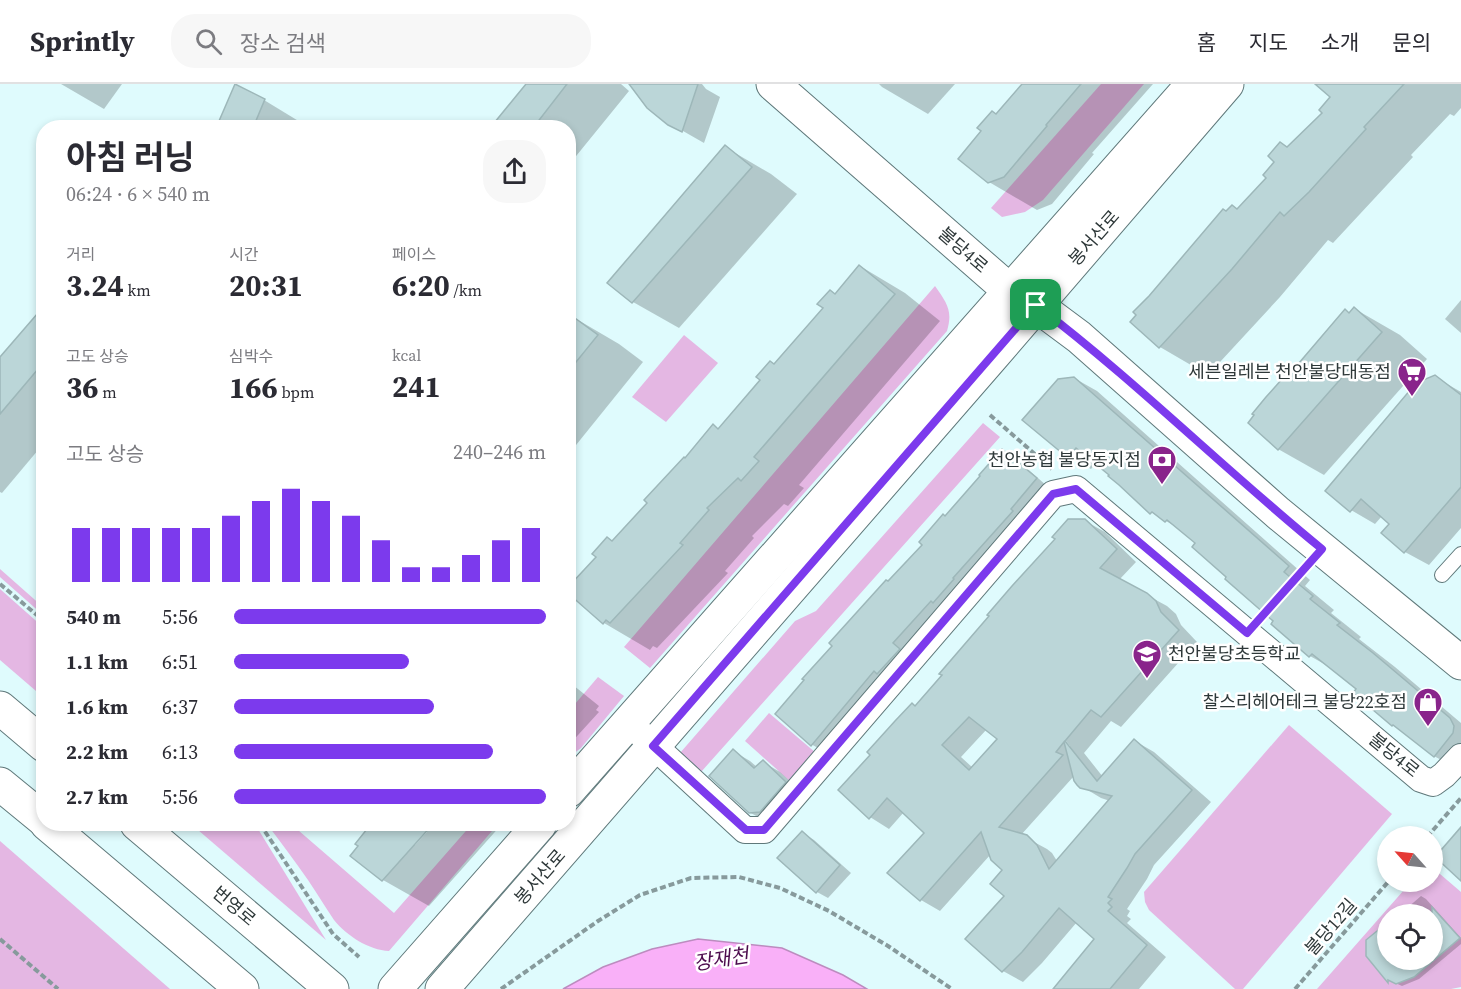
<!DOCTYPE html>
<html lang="ko">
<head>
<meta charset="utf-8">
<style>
	:root { --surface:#fff; --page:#f7f7f7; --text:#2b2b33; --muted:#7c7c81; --line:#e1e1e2; --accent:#7c3aed }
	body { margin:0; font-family:"Source Serif 4","Noto Sans KR",serif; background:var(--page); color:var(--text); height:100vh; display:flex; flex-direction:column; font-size:22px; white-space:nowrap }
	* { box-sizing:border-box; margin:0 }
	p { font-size:20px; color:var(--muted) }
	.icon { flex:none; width:33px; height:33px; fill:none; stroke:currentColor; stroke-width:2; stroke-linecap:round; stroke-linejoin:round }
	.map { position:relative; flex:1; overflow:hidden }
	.sheet { position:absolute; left:36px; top:36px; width:540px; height:711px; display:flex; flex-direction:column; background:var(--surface); border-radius:24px; box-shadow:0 3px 9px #0003 }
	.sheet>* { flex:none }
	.needle { width:39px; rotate:297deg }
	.controls { position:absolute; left:1377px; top:742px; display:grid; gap:12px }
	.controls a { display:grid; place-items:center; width:66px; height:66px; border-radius:50%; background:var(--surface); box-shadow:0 3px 9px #0003; font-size:30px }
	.pin { position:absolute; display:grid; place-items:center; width:51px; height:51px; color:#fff; margin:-26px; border-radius:12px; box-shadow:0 3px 9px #0006 }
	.round { display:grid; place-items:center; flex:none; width:63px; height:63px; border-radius:24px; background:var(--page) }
	.head { display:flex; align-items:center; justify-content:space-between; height:102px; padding:0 30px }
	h1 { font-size:33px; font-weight:700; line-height:45px }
	.metrics { display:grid; grid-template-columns:repeat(3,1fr); gap:9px; height:102px; padding:6px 30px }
	.metrics div { display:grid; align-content:center }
	.metrics b { font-size:30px; font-weight:700 }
	.metrics small { font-size:16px; font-weight:400 }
	.metrics p { font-size:16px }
	.chart { height:168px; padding:12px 30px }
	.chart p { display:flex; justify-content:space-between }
	.chart svg { width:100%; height:108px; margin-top:6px; stroke:var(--accent); stroke-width:6 }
	ul { padding:0 30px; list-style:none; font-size:20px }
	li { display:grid; grid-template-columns:96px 72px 1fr; align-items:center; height:45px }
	li i { height:15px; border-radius:8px; background:var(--accent) }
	header { display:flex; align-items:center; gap:36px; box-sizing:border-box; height:84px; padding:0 30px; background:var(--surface); border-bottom:2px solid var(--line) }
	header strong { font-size:28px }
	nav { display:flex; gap:33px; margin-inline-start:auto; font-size:21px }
	.search { width:420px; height:54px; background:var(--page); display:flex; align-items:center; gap:15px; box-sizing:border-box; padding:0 21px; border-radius:24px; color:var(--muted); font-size:22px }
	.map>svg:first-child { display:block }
	.green { fill:#e4b7e3; fill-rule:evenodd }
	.water { fill:#f9b0f8; stroke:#bc8cbf; stroke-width:1.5 }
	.shadow { fill:#0003; fill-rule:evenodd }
	.building { fill:#bbd6d8; stroke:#9db7b9; stroke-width:1.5; fill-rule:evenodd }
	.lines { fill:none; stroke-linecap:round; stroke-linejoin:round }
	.service-casing { stroke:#5f787a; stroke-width:16 }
	.minor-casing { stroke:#5f787a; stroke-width:28 }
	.tertiary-casing { stroke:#5f787a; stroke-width:35 }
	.secondary-casing { stroke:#5f787a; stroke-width:35 }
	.path { stroke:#879a9c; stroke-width:4; stroke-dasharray:6 3; stroke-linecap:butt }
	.service { stroke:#fff; stroke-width:14 }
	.minor { stroke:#fff; stroke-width:26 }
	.tertiary { stroke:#fff; stroke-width:33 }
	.secondary { stroke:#fff; stroke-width:33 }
	.route-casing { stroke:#fff; stroke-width:12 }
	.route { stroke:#7c3aed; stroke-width:8 }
	.labels { text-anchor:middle; stroke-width:5; stroke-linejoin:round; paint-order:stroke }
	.street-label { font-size:18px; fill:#2e3839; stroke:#fff }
	.poi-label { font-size:18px; fill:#2e3839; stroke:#fff; text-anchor:end }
	.water-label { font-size:20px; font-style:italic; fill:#4d0c4e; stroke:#fff }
</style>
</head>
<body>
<header>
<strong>Sprintly</strong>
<div class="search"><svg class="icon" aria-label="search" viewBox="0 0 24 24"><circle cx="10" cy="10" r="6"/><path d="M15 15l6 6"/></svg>장소 검색</div>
<nav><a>홈</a><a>지도</a><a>소개</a><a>문의</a></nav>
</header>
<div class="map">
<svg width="1461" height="905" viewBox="0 0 1461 905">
	<rect width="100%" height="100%" fill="#dffbfd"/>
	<g class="green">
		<path d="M1101,0H1144L1043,116L1025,128L1002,133L991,124Z"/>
		<path d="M935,202C947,219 953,227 947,247L650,584L624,563Z"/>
		<path d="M684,251L718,279L666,338L632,313Z"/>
		<path d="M983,339L1000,353L701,688L680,669L795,537L816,527Z"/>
		<path d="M0,485L43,523V531L0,493Z"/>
		<path d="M0,505L43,543V613L0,576Z"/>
		<path d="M598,593L624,612L581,664L569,673V627Z"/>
		<path d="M769,629L816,669L791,698L745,657Z"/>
		<path d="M1289,641L1392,730L1243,905H1235L1149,826L1145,818L1144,808Z"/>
		<path d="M191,740H255L326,856Z"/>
		<path d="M267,740H291L394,829L472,740H498L389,867C369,866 347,852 334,836C325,823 317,809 308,796C295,777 281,759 267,740Z"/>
		<path d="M0,757L170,905H0Z"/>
		<path d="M1433,784L1461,808V903L1451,905H1317L1411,798H1432ZM1388,831H1432V876H1388Z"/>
	</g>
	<path class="water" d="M698,855L782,864L843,891L867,905H563L603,883L652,865Z"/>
	<g class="shadow">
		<path d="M61,0H122L104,25Z"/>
		<path d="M528,0H621L629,7L568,82V44H492Z"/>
		<path d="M631,0H702L706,5L720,13L704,59L669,39Z"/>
		<path d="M879,0H955L928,30L882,3Z"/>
		<path d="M1024,0H1153L1092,69L1094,70L1052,120L1037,126L989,98L997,32Z"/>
		<path d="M1331,0H1461V24L1454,32L1450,30L1411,71L1413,73L1333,159L1328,156L1280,213L1208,291L1160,263L1227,129L1237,126L1268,94L1288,64L1324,29L1332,12Z"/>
		<path d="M264,16L310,44H218Z"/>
		<path d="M725,63L771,90L797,110L679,244L633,218Z"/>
		<path d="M860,182L905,209L940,237L799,401L804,404L788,422L784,420L752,452L754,454L725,487L728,489L657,564L653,562L650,566L604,539L572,511L613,458L719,346Z"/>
		<path d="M1461,216V249L1445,235Z"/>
		<path d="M44,224V359L2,409L0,408V275Z"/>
		<path d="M1355,225L1400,251L1427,275L1324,391L1278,365L1293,287Z"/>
		<path d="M573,233L619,260L643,278L568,371V239Z"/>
		<path d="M1435,293L1461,308V444L1429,481L1405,468L1391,440L1382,432L1375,440L1351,426Z"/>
		<path d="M1074,294L1097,307L1310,496L1305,502L1334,526L1331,529L1361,553L1359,555L1395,583L1461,639V680L1457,685L1434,672L1405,648L1393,641L1358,605L1333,585L1310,572L1273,540L1275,537L1228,493L1197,459L1183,447L1151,428L1096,379L1091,385L1069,373Z"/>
		<path d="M1002,367L1014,373L1047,402L823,667L811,660L889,499L924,461Z"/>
		<path d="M1085,437L1105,448L1136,478L1119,496L1167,522L1176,530L1181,541L1197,558L1121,643L1111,637L1084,669L1103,693L1135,657L1154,668L1211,718L1154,781L1147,795L1127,825L1130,827L1127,832L1131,835L1127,839L1166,873L1139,905H1069L1096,855L1077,838L1042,879L1023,898L1003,887L967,855L1006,812L1004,786L991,770L940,827L921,816L926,748L904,728L889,745L870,733L916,623ZM987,645L999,655L973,684L961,673ZM1061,651L1070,662H1066L1059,652ZM1074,692L1081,702L1101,714L1110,717L1057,777L1052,769L1047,765L1021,751Z"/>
		<path d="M568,597L599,622L596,626L599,628L568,662Z"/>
		<path d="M733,667L750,677L757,683L763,678L780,688L802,708L767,738L749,728Z"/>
		<path d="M370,740H502L429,822L383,796L372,741ZM423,748H427L415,761L413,760Z"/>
		<path d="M803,749L814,756L851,789L828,814L817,808Z"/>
		<path d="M1421,812L1426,815L1461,854V860L1419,895L1402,902L1391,897L1388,876H1432V831H1399Z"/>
	</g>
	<g class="building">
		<path d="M235,0L265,15L253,44H216Z"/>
		<path d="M526,0H567L533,44H490Z"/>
		<path d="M629,0H698L682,48L668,41L647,24Z"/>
		<path d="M1022,0H1081L1046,41L1047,42L1004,93L988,99L958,75L981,47L977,44L992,27L996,30Z"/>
		<path d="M1315,0H1404L1364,43L1366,45L1309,108L1284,132L1280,128L1232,185L1159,264L1130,238L1136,231L1133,228L1149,212L1223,125L1226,127L1232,121L1237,125L1266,94L1263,91L1274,78L1268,72L1280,58L1287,63L1322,29L1319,26L1330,13Z"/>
		<path d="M725,61L752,83L632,219L607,199Z"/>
		<path d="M859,181L895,210L754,373L759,377L741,397L738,394L707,424L709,426L680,459L683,461L610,539L606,536L603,540L570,511L573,507L569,502L596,473L592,470L607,453L612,457L647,419L644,416L684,373L685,374L713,340L718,345L760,296L756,293L770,277L774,280L823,224L817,220L830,206L835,210Z"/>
		<path d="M44,222V278L0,330V273Z"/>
		<path d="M1354,223L1382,248L1278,366L1248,339L1254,331L1252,330L1266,313L1291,285L1293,286L1345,225L1349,229Z"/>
		<path d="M568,229L598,251L568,288Z"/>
		<path d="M1435,291L1461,311V403L1404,469L1381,449L1389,440L1361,415L1350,428L1325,407L1416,299Z"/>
		<path d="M1074,293L1289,482L1284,488L1313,512L1310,515L1340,539L1337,541L1373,569L1450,634L1454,642L1453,649L1434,673L1393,641L1392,642L1353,609L1356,605L1312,570L1309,573L1271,540L1273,537L1225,495L1226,493L1192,463L1195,459L1167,436L1165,438L1152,428L1150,430L1119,401L1108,392L1109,391L1076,364L1068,374L1022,336L1058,295Z"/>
		<path d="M1002,365L1037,394L1011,425L1013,427L953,494L954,495L933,519L931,517L893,559L900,565L877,590L874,587L811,662L775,630L804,596L802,595L832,562L829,559L886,496L888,497L922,461L919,458L943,430L945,432L980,392L979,391Z"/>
		<path d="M1068,435H1085L1117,465L1100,484L1147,509L1156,517L1161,528L1179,546L1101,633L1091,626L1065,657L1097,697L1134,655L1192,706L1135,770L1127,784L1108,813L1112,815L1108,819L1112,823L1108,827L1147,861L1110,905H1053L1094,855L1059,824L1022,868L1002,888L965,855L1004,812L990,800L1002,786L991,776L981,748L920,817L887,789L924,749L887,714L869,735L838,706L870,671L867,668L895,637L912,619L915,622L942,591L939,590L989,532L987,531L1012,502L1055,455L1052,453ZM969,633L997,655L969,686L942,661ZM1064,658L1074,697L1077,701L1080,704L1112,712L1049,785L1037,761L1027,751L999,743L1063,671L1056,668Z"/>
		<path d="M733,665L754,684L763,676L786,698L760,728L749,729L709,692Z"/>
		<path d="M371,740H433L382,797L350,772L358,762L355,760Z"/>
		<path d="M1461,743V797L1435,773Z"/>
		<path d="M802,747L840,781L816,809L777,774Z"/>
		<path d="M1432,823L1460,854L1414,893L1396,900L1388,896V899L1366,872V856L1388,838V876H1432Z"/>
	</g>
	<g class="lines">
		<g class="service-casing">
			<path id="service" d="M1442,491L1461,470"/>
		</g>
		<g class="minor-casing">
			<path id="minor" d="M640,649L745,746H764L1053,410L1076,405L1421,695L1433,699L1444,691L1461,673"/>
		</g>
		<g class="tertiary-casing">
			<g id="tertiary">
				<path d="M773,0L1010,207L1036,221L1079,253L1278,429L1461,579"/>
				<path d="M568,707L1193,0"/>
				<path d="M395,905L540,740"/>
				<path d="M442,905L991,274L1227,0"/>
			</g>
		</g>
		<g class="secondary-casing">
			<g id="secondary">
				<path d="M0,624L44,661"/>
				<path d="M0,700L44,736"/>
				<path d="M47,740L242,905"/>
				<path d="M137,740L332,905"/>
			</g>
		</g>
		<g class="path">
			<path d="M990,331L1052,385"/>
			<path d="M0,500L44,537"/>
			<path d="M1263,531L1304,485"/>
			<path d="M260,740L333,850L359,873"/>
			<path d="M1427,753L1461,714"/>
			<path d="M0,855L58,905"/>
			<path d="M501,905L598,837L640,811L691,794L739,793L780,804L829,827L888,862L952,905"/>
			<path d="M1295,905L1388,798"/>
		</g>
		<use href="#service" class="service"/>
		<use href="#minor" class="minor"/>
		<use href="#tertiary" class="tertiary"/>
		<use href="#secondary" class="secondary"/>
	</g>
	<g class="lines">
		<g class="route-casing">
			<path id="route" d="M1036,221C1136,297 1225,386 1322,465L1247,549L1076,405L1053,410L764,746H746L653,662Z"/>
		</g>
		<use href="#route" class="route"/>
	</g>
	<defs>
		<g id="supermarket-pin" transform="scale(1.5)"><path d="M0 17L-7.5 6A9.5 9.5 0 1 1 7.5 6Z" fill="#89248b" stroke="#fff"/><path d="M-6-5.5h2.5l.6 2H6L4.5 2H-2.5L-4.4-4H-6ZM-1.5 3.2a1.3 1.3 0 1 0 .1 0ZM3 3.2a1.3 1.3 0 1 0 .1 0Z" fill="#fff"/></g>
		<g id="bank-pin" transform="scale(1.5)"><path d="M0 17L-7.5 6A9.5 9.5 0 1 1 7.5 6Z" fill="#89248b" stroke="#fff"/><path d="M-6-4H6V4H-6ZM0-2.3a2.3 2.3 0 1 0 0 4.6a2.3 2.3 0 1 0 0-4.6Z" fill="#fff"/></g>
		<g id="school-pin" transform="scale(1.5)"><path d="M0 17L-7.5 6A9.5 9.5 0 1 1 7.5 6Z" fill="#89248b" stroke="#fff"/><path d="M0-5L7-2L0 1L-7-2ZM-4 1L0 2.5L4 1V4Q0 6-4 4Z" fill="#fff"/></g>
		<g id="shop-pin" transform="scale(1.5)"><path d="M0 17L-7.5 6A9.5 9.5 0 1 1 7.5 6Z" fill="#89248b" stroke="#fff"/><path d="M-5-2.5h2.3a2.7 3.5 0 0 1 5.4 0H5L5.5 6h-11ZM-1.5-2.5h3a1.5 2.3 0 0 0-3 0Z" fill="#fff"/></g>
	</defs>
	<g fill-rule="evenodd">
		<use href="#supermarket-pin" x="1412" y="288"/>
		<use href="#bank-pin" x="1162" y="376"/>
		<use href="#school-pin" x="1147" y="570"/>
		<use href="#shop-pin" x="1428" y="618"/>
	</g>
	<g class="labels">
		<g class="street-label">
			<text transform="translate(1094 154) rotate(-49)" y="6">봉서산로</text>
			<text transform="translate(963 166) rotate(41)" y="6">불당4로</text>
			<text transform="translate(1394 671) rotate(39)" y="6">불당4로</text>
			<text transform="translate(540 793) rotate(-49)" y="6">봉서산로</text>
			<text transform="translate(234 822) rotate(40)" y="6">번영로</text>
			<text transform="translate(1331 843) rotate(-49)" y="6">불당12길</text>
		</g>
		<g class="poi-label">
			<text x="1391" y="294">세븐일레븐 천안불당대동점</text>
			<text x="1141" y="382">천안농협 불당동지점</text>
			<text x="1168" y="576" text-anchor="start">천안불당초등학교</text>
			<text x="1407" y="624">찰스리헤어테크 불당22호점</text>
		</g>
		<g class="water-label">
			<text transform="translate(721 875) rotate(-9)" y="7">장재천</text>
		</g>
	</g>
</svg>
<div class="controls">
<a><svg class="needle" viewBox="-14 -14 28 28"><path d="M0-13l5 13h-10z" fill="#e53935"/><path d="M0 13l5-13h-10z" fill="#7c7c81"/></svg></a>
<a><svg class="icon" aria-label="locate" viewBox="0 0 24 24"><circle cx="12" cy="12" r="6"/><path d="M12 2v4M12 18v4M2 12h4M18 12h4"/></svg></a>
</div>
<div class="pin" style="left:1036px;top:221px;background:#1e9e55"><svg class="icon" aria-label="arrive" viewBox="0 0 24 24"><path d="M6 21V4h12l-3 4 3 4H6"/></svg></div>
<section class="sheet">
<div class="head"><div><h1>아침 러닝</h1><p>06:24 · 6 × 540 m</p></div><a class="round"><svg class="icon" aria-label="share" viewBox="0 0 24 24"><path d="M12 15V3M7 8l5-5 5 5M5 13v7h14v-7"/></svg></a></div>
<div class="metrics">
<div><p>거리</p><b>3.24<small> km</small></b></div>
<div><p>시간</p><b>20:31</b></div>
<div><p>페이스</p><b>6:20<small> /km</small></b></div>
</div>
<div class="metrics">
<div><p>고도 상승</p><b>36<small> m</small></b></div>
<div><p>심박수</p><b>166<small> bpm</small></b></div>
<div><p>kcal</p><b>241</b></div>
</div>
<div class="chart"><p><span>고도 상승</span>240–246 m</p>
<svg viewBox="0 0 160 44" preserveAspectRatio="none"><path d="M5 44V22M15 44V22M25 44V22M35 44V22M45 44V22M55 44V17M65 44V11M75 44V6M85 44V11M95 44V17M105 44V27M115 44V38M125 44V38M135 44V33M145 44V27M155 44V22"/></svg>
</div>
<ul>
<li><b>540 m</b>5:56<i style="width:100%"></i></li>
<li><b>1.1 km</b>6:51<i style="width:56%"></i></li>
<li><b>1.6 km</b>6:37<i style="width:64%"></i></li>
<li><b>2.2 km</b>6:13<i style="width:83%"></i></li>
<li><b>2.7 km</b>5:56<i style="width:100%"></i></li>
</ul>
</section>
</div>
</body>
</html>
